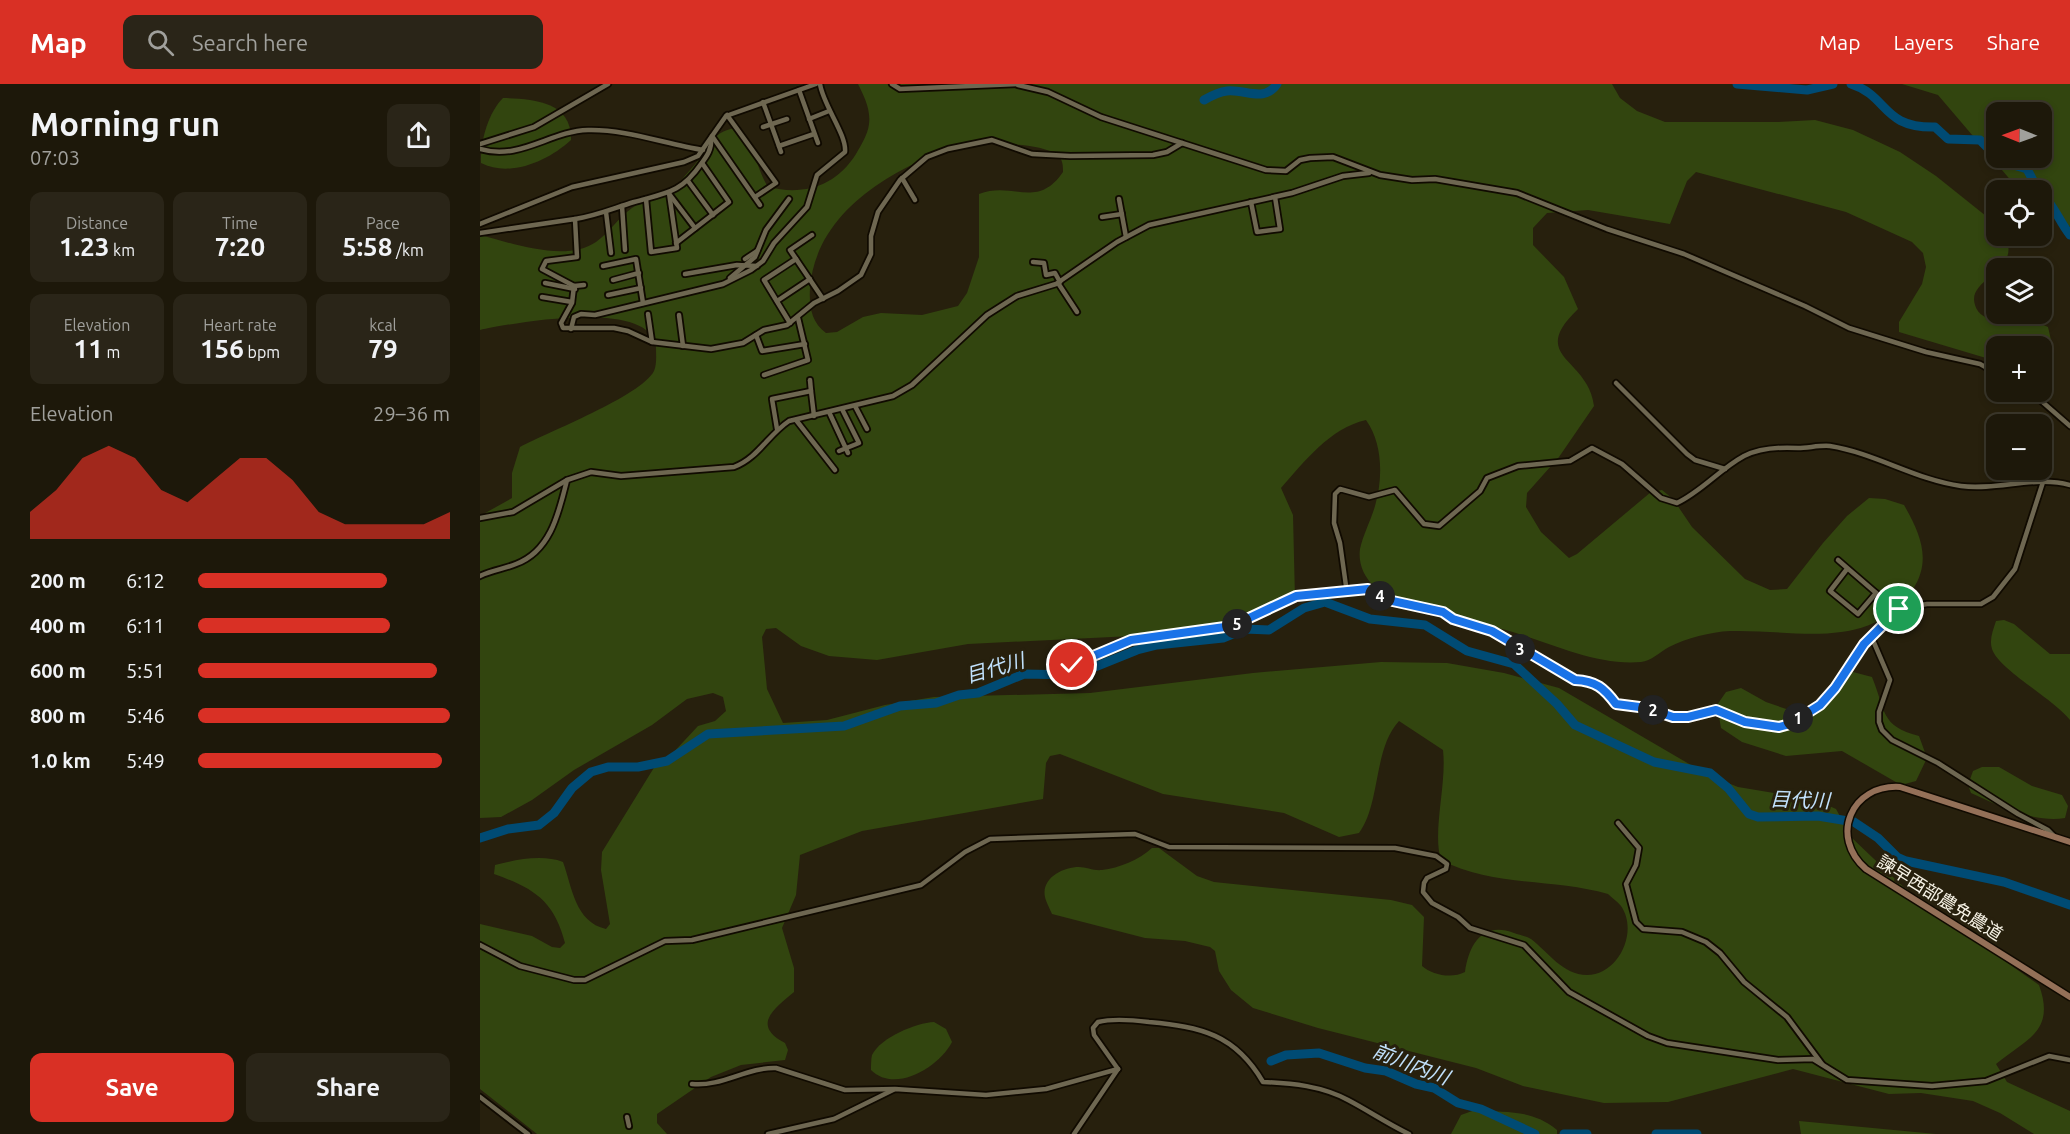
<!DOCTYPE html>
<html lang="en">
<head>
<meta charset="utf-8">
<style>
	:root { --surface:#1d180a; --page:#2a2518; --text:#f1f3f6; --muted:#a0a09c; --line:#3b372b; --accent:#d93025 }
	body { margin:0; font-family:Ubuntu,"Noto Sans JP",sans-serif; background:var(--page); color:var(--text); height:100vh; display:flex; flex-direction:column; font-size:22px; white-space:nowrap }
	* { box-sizing:border-box; margin:0 }
	p { font-size:20px; color:var(--muted) }
	.icon { flex:none; width:33px; height:33px; fill:none; stroke:currentColor; stroke-width:2; stroke-linecap:round; stroke-linejoin:round }
	.map { position:relative; flex:1; overflow:hidden }
	.sheet { display:flex; flex-direction:column; background:var(--surface); width:480px }
	.sheet>* { flex:none }
	.needle { width:39px; rotate:271deg }
	.tools { position:absolute; left:1506px; top:18px; display:grid; gap:12px }
	.tools a { display:grid; place-items:center; width:66px; height:66px; border-radius:12px; background:var(--surface); box-shadow:0 3px 9px #0003,0 0 0 2px var(--line); font-size:30px }
	.pin { position:absolute; display:grid; place-items:center; width:51px; height:51px; color:#fff; margin:-26px; border:3px solid #fff; border-radius:50%; box-shadow:0 2px 6px #0007 }
	.km { position:absolute; width:30px; height:30px; margin:-15px; border-radius:50%; background:#222; color:#fff; font-size:16px; line-height:30px; text-align:center }
	.round { display:grid; place-items:center; flex:none; width:63px; height:63px; border-radius:12px; background:var(--page) }
	.summary { display:flex; align-items:center; justify-content:space-between; height:102px; padding:0 30px }
	h1 { font-size:33px; font-weight:700; line-height:45px }
	.stats { display:grid; grid-template-columns:repeat(3,1fr); gap:9px; height:102px; padding:6px 30px }
	.stats div { display:grid; align-content:center; border-radius:12px; background:var(--page); text-align:center }
	.stats b { font-size:26px; font-weight:700 }
	.stats small { font-size:16px; font-weight:400 }
	.stats p { font-size:16px }
	.chart { height:168px; padding:12px 30px }
	.chart p { display:flex; justify-content:space-between }
	.chart svg { width:100%; height:108px; margin-top:6px; fill:var(--accent); opacity:.7 }
	.primary-button { display:flex; gap:12px; margin-top:auto; padding:12px 30px }
	.primary-button a { flex:1; height:69px; border-radius:12px; background:var(--accent); color:#fff; font-size:24px; font-weight:700; line-height:69px; text-align:center }
	.primary-button a+a { background:var(--page); color:var(--text) }
	ul { padding:0 30px; list-style:none; font-size:20px }
	li { display:grid; grid-template-columns:96px 72px 1fr; align-items:center; height:45px }
	li i { height:15px; border-radius:8px; background:var(--accent) }
	header { display:flex; align-items:center; gap:36px; box-sizing:border-box; height:84px; padding:0 30px; background:var(--accent); color:#fff }
	header strong { font-size:28px }
	nav { display:flex; gap:33px; margin-inline-start:auto; font-size:21px }
	.search { width:420px; height:54px; background:var(--page); display:flex; align-items:center; gap:15px; box-sizing:border-box; padding:0 21px; border-radius:12px; color:var(--muted); font-size:22px }
	main { display:flex; flex:1; min-height:0 }
	.map>svg:first-child { display:block }
	.green { fill:#32450f; fill-rule:evenodd }
	.lines { fill:none; stroke-linecap:round; stroke-linejoin:round }
	.river { stroke:#004b74; stroke-width:9 }
	.street-casing { stroke:#100a00; stroke-width:8 }
	.secondary-casing { stroke:#100a00; stroke-width:9 }
	.street { stroke:#6e6751; stroke-width:4.5 }
	.secondary { stroke:#947058; stroke-width:6 }
	.route-casing { stroke:#fff; stroke-width:12 }
	.route { stroke:#1a73e8; stroke-width:8 }
	.labels { text-anchor:middle; stroke-width:6; stroke-linejoin:round; paint-order:stroke }
	.street-label { font-size:18px; fill:#f7f3e6; stroke:#27200d }
	.water-label { font-size:20px; font-style:italic; fill:#c1e1fc; stroke:#27200d }
</style>
</head>
<body>
<header>
<strong>Map</strong>
<div class="search"><svg class="icon" aria-label="search" viewBox="0 0 24 24"><circle cx="10" cy="10" r="6"/><path d="M15 15l6 6"/></svg>Search here</div>
<nav><a>Map</a><a>Layers</a><a>Share</a></nav>
</header>
<main>
<section class="sheet">
<div class="summary"><div><h1>Morning run</h1><p>07:03</p></div><a class="round"><svg class="icon" aria-label="share" viewBox="0 0 24 24"><path d="M12 15V3M7 8l5-5 5 5M5 13v7h14v-7"/></svg></a></div>
<div class="stats">
<div><p>Distance</p><b>1.23<small> km</small></b></div>
<div><p>Time</p><b>7:20</b></div>
<div><p>Pace</p><b>5:58<small> /km</small></b></div>
</div>
<div class="stats">
<div><p>Elevation</p><b>11<small> m</small></b></div>
<div><p>Heart rate</p><b>156<small> bpm</small></b></div>
<div><p>kcal</p><b>79</b></div>
</div>
<div class="chart"><p><span>Elevation</span>29–36 m</p>
<svg viewBox="0 0 160 44" preserveAspectRatio="none"><path d="M0 44V33L10 24L20 11L30 6L40 11L50 24L60 29L70 20L80 11L90 11L100 20L110 33L120 38L130 38L140 38L150 38L160 33V44z"/></svg>
</div>
<ul>
<li><b>200 m</b>6:12<i style="width:75%"></i></li>
<li><b>400 m</b>6:11<i style="width:76%"></i></li>
<li><b>600 m</b>5:51<i style="width:95%"></i></li>
<li><b>800 m</b>5:46<i style="width:100%"></i></li>
<li><b>1.0 km</b>5:49<i style="width:97%"></i></li>
</ul>
<div class="primary-button"><a>Save</a><a>Share</a></div>
</section>
<div class="map">
<svg width="1590" height="1050" viewBox="0 0 1590 1050">
	<rect width="100%" height="100%" fill="#27200d"/>
	<g class="green">
		<path d="M378,0H1132L1140,14L1157,27L1185,38H1298L1335,36L1373,46L1420,68L1456,92L1516,140V152H1525C1543,188 1486,194 1495,221C1502,246 1549,233 1568,243C1572,261 1577,274 1562,287V262H1516V277L1419,248V238L1442,200L1446,183L1443,169L1432,158L1366,128L1216,88L1207,97L1190,140L1108,126L1067,129L1053,144V161L1084,193L1098,225C1047,274 1108,273 1114,322L1079,373L1047,409L1046,423L1061,448L1089,474L1097,470L1171,408L1182,406L1193,415L1212,443L1265,495L1290,506L1307,505L1343,459L1367,432L1389,414L1405,415L1424,421C1440,449 1452,476 1433,505C1390,569 1315,545 1250,547C1230,548 1207,554 1189,563C1180,568 1171,577 1161,578C1115,582 1069,558 1026,546C991,537 954,530 920,518C912,516 900,508 894,502C884,493 878,479 880,465C883,451 891,436 895,422C903,394 903,360 886,336C850,344 824,378 801,404L813,431L815,515L808,522L692,550L488,560L397,576L349,572L321,562L296,544L286,545L282,553L287,605L303,639L347,636L405,621L454,613L610,609L773,589L901,578L967,579L1024,589L1079,604L1228,691L1258,703L1336,716L1356,725L1372,754L1435,814L1559,901C1576,948 1546,955 1516,980L1527,998L1590,1027V1050H1554L1520,1029L1493,1017L1441,1009L1409,1010L1313,985L1188,1018L1124,1019L1043,1002L996,984L838,944L773,924L751,906L739,887L735,867L730,863L705,857L665,854L572,830C570,825 566,818 565,813C561,794 583,783 599,783C606,783 614,787 622,786C639,784 659,776 672,764H679L717,792L734,798L911,816L932,821L944,833L942,882C952,891 972,895 985,888C989,861 1002,837 1034,849C1039,851 1046,852 1051,855C1068,868 1083,891 1107,891C1138,891 1159,848 1141,822C1138,818 1132,814 1128,810C1074,794 1012,803 961,776C952,748 967,700 963,666L919,637C893,665 901,719 879,749L859,753L804,729L683,710L580,670L570,672L566,679L563,715L382,747L320,771L316,811L302,844L314,884V908C294,925 271,941 305,959L308,966L305,976L261,981L231,993L177,1030V1039L187,1050H57L0,1005V840L52,852L72,863L80,864L85,859C74,816 53,804 14,790L15,781C35,776 62,770 83,778C92,803 95,838 126,845L130,840L121,786L122,768L175,682L191,671L218,642L235,637L246,627L243,613L233,609L207,615L172,641L94,686L52,716L21,733L0,734V432L32,414V389L40,363C68,348 161,312 174,287C177,280 176,271 176,264C173,213 32,239 0,246V151C32,159 85,179 116,158C129,149 139,133 152,124C166,115 175,117 186,111C195,106 204,92 211,85C227,68 230,47 256,44C273,55 277,86 288,103C324,112 356,102 376,70C381,61 388,50 389,40C391,26 384,12 378,0ZM490,59C512,60 559,58 577,71C583,75 583,82 583,88C557,126 533,97 499,110V173L487,209L478,222L442,231L401,229L383,233L357,248L346,249C331,238 329,222 330,204C336,124 422,78 490,59Z"/>
		<path d="M1422,0H1590V143L1562,123V106H1539L1458,11ZM1562,28V74H1516V28Z"/>
		<path d="M23,14C53,15 92,17 91,56C68,77 30,94 1,79C0,58 8,29 23,14Z"/>
		<path d="M1524,536L1534,540L1570,570H1590V636C1573,614 1519,586 1512,565C1509,556 1513,546 1516,537Z"/>
		<path d="M1373,588L1392,593C1406,627 1400,642 1439,652L1447,674L1436,697L1421,701L1362,667L1306,672L1262,658L1241,644L1237,621L1246,608L1261,604L1286,618L1318,629C1341,620 1351,598 1373,588Z"/>
		<path d="M1502,683H1519L1552,702L1582,711L1588,722L1585,734C1554,739 1519,722 1491,709L1488,701L1493,687Z"/>
		<path d="M454,938L466,945L472,958C459,983 415,1010 391,986C391,982 391,975 392,971C401,953 436,939 454,938Z"/>
		<path d="M995,1026C1027,1029 1052,1025 1077,1046V1050H971L981,1031Z"/>
		<path d="M1319,1037L1456,1050H1321Z"/>
	</g>
	<g class="lines">
		<g class="river">
			<path d="M1257,0L1327,6L1353,0"/>
			<path d="M1371,0C1409,12 1401,44 1455,43L1468,55L1500,56L1516,72"/>
			<path d="M724,16C731,12 738,8 747,7C766,5 784,19 797,0"/>
			<path d="M1519,74L1527,79L1547,85L1558,106"/>
			<path d="M1562,110C1575,123 1579,137 1590,151"/>
			<path d="M0,754L28,745L59,741L74,729L92,704L111,688L128,683H158L187,677L228,650L364,642L420,622L456,619L479,611L498,609L544,590L595,591L657,566L677,561L743,554L765,545L789,546L824,524L845,518L890,535L945,541L987,567L1034,580L1077,620L1095,641L1174,678L1230,689L1248,704L1269,730L1278,733L1338,732L1374,738L1398,754L1417,773L1426,777L1524,798L1590,821"/>
			<path d="M791,977L806,971L839,969L885,984L906,987L936,1000L954,1004L978,1019L1001,1025L1055,1050"/>
			<path d="M1084,1050H1107"/>
			<path d="M1176,1050H1217"/>
		</g>
		<g class="street-casing">
			<g id="street">
				<path d="M412,0L420,5L539,0"/>
				<path d="M538,1L568,8L621,33L786,86L806,87L820,76L830,74L853,73L900,91L932,96L955,95L1037,109L1127,145L1204,170L1325,222L1369,244L1446,268L1500,280L1516,289"/>
				<path d="M319,6L338,59"/>
				<path d="M283,18L301,68"/>
				<path d="M247,31L296,99L275,113"/>
				<path d="M329,35L349,27"/>
				<path d="M283,43L307,35"/>
				<path d="M232,52L280,121"/>
				<path d="M0,60L54,43L128,0"/>
				<path d="M299,62L334,50"/>
				<path d="M0,65C40,77 70,47 108,46C146,45 185,60 223,66"/>
				<path d="M422,94L435,116"/>
				<path d="M208,97L233,131"/>
				<path d="M190,111L215,144"/>
				<path d="M166,115L171,168L197,164L189,109"/>
				<path d="M639,115L646,153"/>
				<path d="M771,118L777,148L800,145L795,113"/>
				<path d="M142,122L145,166"/>
				<path d="M126,128L131,169"/>
				<path d="M622,133L642,130"/>
				<path d="M95,135C116,132 134,124 154,118C186,109 201,109 221,80C227,72 232,65 231,55"/>
				<path d="M0,140L92,103L204,78L218,72L246,32L336,0"/>
				<path d="M0,149L95,135L97,173L66,177L62,185L94,202L92,219L81,239L83,244H134L148,247L172,258L231,265L263,259L284,246L307,241L334,219L358,207L381,191L391,170V152L398,128L420,96L447,73L468,65L512,56L552,70L590,72L673,71L687,68L702,59"/>
				<path d="M332,151L310,166L343,215"/>
				<path d="M196,159L249,118L222,79"/>
				<path d="M265,175L277,167"/>
				<path d="M553,178L564,179L566,191L575,189L580,198"/>
				<path d="M123,182L156,175L163,219"/>
				<path d="M205,190L257,181L277,182"/>
				<path d="M250,194L275,173L286,146L309,115"/>
				<path d="M133,196L159,189"/>
				<path d="M65,199L95,205"/>
				<path d="M578,199L597,228"/>
				<path d="M94,202L104,201"/>
				<path d="M128,211L161,204"/>
				<path d="M62,213L92,218"/>
				<path d="M297,217L330,195"/>
				<path d="M168,230L172,258"/>
				<path d="M199,231L203,262"/>
				<path d="M310,239L284,196L316,175"/>
				<path d="M91,245L94,233L101,230L115,231L243,200L271,186L283,177L294,159L327,123L337,91L365,68C367,51 343,21 340,0"/>
				<path d="M276,251L282,267L325,260"/>
				<path d="M284,291L328,276L318,234"/>
				<path d="M330,296L331,307"/>
				<path d="M1136,299L1207,370L1215,376L1245,385"/>
				<path d="M1551,308L1590,342"/>
				<path d="M375,322L387,345"/>
				<path d="M349,328L368,369"/>
				<path d="M316,336L355,386"/>
				<path d="M297,345L292,315L331,307L334,332"/>
				<path d="M359,367L379,359L362,325"/>
				<path d="M0,434L33,428L87,396L111,388L141,392L254,383C278,374 288,351 309,337L413,312L432,301L507,231L537,212L576,200L637,158L669,141L812,109L863,92L889,89"/>
				<path d="M1358,476L1417,527"/>
				<path d="M1367,485L1350,507L1378,530L1396,509"/>
				<path d="M0,492C12,486 24,485 36,480C71,467 79,428 87,396"/>
				<path d="M867,509L860,459L854,439L855,410L860,405L889,413L915,406L944,440L959,442L1000,407L1007,394L1038,382L1090,377L1112,364L1142,380L1181,414L1197,419C1222,407 1240,385 1264,372C1280,364 1301,363 1318,364C1328,364 1340,361 1350,362C1395,369 1436,396 1481,402C1518,407 1555,391 1590,401"/>
				<path d="M1392,554L1410,596L1399,628V638L1402,646L1412,656L1458,679L1538,730L1568,746L1575,753"/>
				<path d="M592,581L651,556L752,542L816,512L888,505L908,516L963,528L973,535L1012,547L1095,596C1116,597 1124,604 1136,620L1167,624L1193,633H1207L1236,626L1265,637L1299,643L1310,640L1340,621L1355,605L1384,559L1419,525L1447,520H1501L1513,513L1535,485L1563,398"/>
				<path d="M1138,739L1159,764L1156,781L1146,800L1156,838L1163,845L1202,848L1226,858L1240,869L1264,898L1307,933L1342,980"/>
				<path d="M0,861L40,882L94,896H105L185,857L212,856L441,801L485,768L510,755L655,750L689,763L915,764L956,772L967,780L966,785L947,794L944,799L943,808L952,819L978,833L990,844L1044,861L1089,908L1168,952L1187,959L1298,976L1333,975L1367,996L1452,1002L1506,997L1569,972L1590,976"/>
				<path d="M638,985L614,951L613,944L618,938C634,934 653,936 669,938C721,943 755,950 783,998C812,999 842,1002 868,1016C889,1027 908,1040 929,1050"/>
				<path d="M212,1000C242,1003 267,983 296,984L365,1006L415,1005L506,1011L566,1005L638,985"/>
				<path d="M0,1013L48,1050"/>
				<path d="M147,1033L149,1042"/>
				<path d="M288,1050L354,1035L413,1006"/>
				<path d="M594,1050L638,985"/>
			</g>
		</g>
		<g class="secondary-casing">
			<path id="secondary" d="M1590,758L1420,703C1371,700 1349,753 1386,785L1590,913"/>
		</g>
		<use href="#street" class="street"/>
		<use href="#secondary" class="secondary"/>
	</g>
	<g class="lines">
		<g class="route-casing">
			<path id="route" d="M592,581L651,556L752,542L816,512L888,505L908,516L963,528L973,535L1012,547L1095,596C1116,597 1124,604 1136,620L1167,624L1193,633H1208L1236,626L1265,638L1299,643L1310,640L1340,621L1355,604L1384,560L1419,525"/>
		</g>
		<use href="#route" class="route"/>
	</g>
	<g class="labels">
		<g class="street-label">
			<text transform="translate(1460 814) rotate(32)" y="6">諫早西部農免農道</text>
		</g>
		<g class="water-label">
			<text transform="translate(515 584) rotate(-16)" y="7">目代川</text>
			<text transform="translate(1320 716) rotate(2)" y="7">目代川</text>
			<text transform="translate(931 980) rotate(21)" y="7">前川内川</text>
		</g>
	</g>
</svg>
<div class="tools">
<a><svg class="needle" viewBox="-14 -14 28 28"><path d="M0-13l5 13h-10z" fill="#e53935"/><path d="M0 13l5-13h-10z" fill="#a0a09c"/></svg></a>
<a><svg class="icon" aria-label="locate" viewBox="0 0 24 24"><circle cx="12" cy="12" r="6"/><path d="M12 2v4M12 18v4M2 12h4M18 12h4"/></svg></a>
<a><svg class="icon" aria-label="layers" viewBox="0 0 24 24"><path d="M12 4l9 5-9 5-9-5zM3 14l9 5 9-5"/></svg></a>
<a>+</a>
<a>−</a>
</div>
<div class="pin" style="left:1419px;top:525px;background:#1e9e55"><svg class="icon" aria-label="arrive" viewBox="0 0 24 24"><path d="M6 21V4h12l-3 4 3 4H6"/></svg></div>
<div class="pin" style="left:592px;top:581px;background:#d93025"><svg class="icon" aria-label="check" viewBox="0 0 24 24"><path d="M5 12l5 5 9-10"/></svg></div>
<b class="km" style="left:1318px;top:634px">1</b>
<b class="km" style="left:1173px;top:626px">2</b>
<b class="km" style="left:1040px;top:565px">3</b>
<b class="km" style="left:900px;top:512px">4</b>
<b class="km" style="left:757px;top:540px">5</b>
</div>
</main>
</body>
</html>
